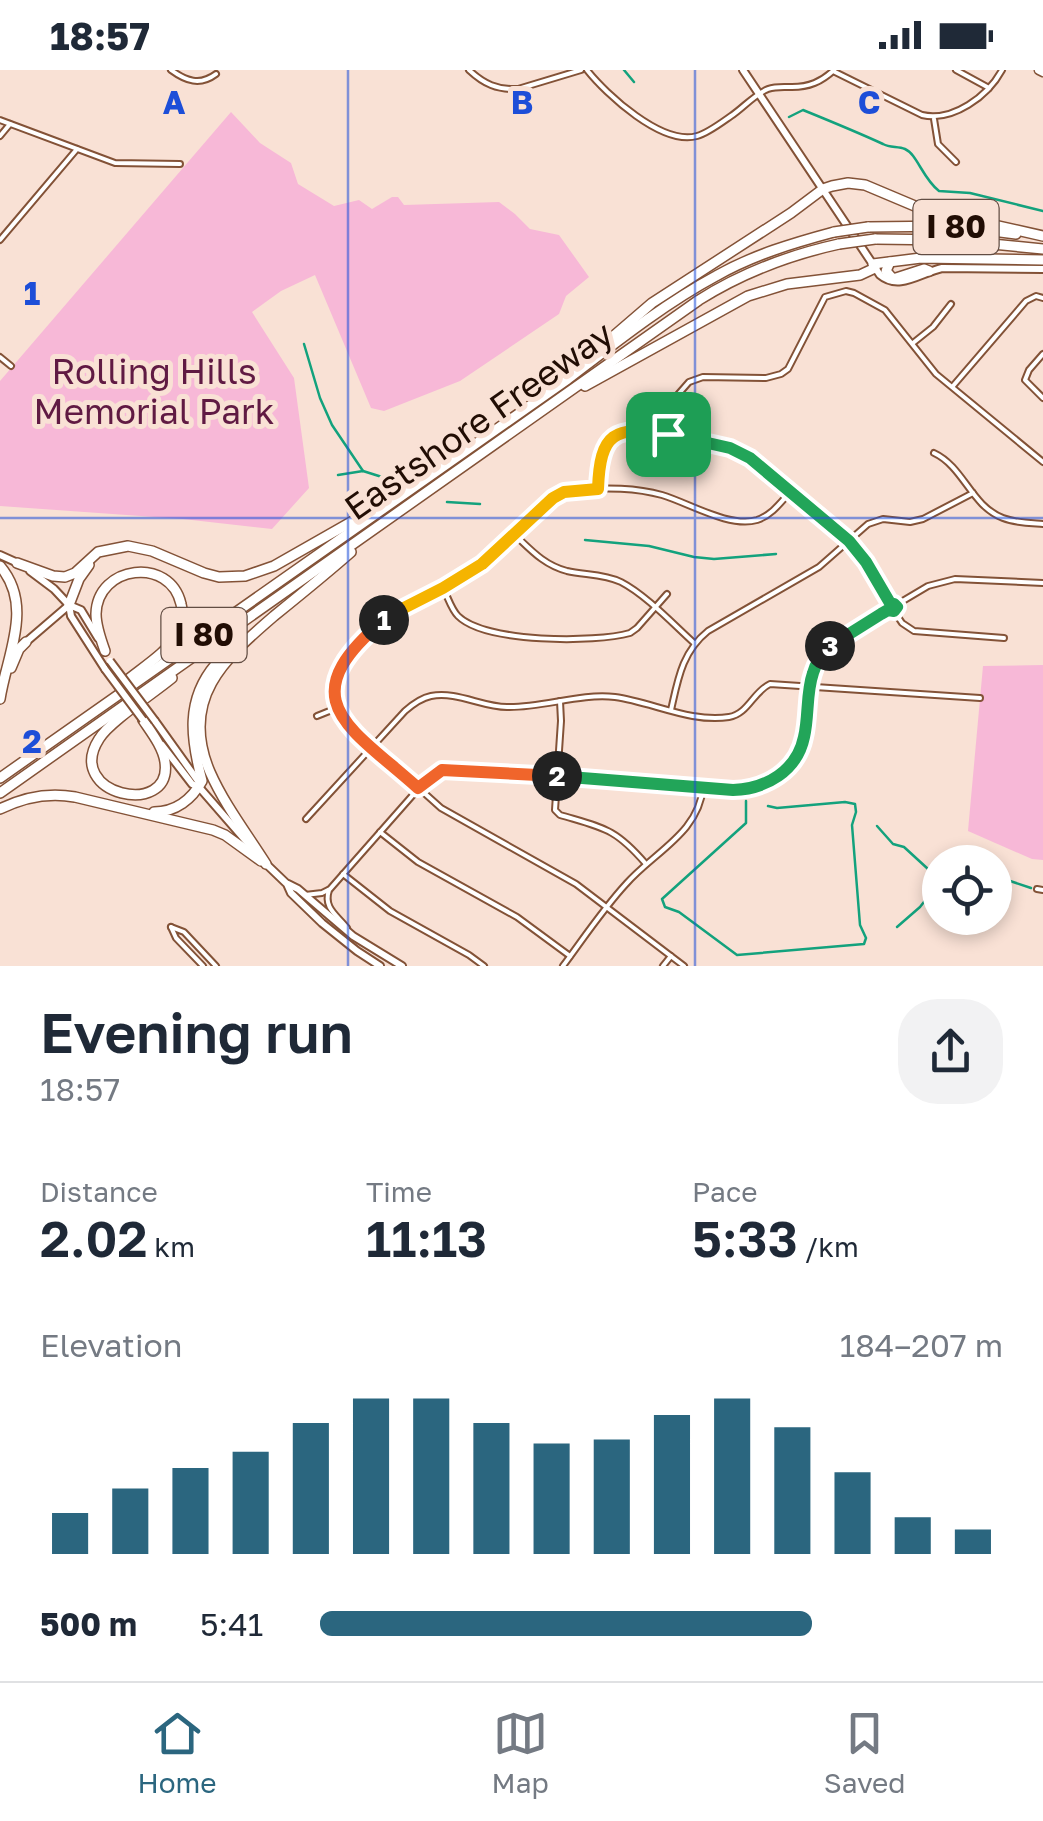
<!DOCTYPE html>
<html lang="en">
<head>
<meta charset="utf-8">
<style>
	:root { --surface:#fff; --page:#f2f2f3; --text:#1f2937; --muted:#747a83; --line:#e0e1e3; --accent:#2b667f }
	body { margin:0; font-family:"Golos Text",sans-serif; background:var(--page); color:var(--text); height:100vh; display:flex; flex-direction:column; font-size:38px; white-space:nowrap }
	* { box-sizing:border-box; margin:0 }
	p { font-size:32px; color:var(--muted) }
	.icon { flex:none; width:55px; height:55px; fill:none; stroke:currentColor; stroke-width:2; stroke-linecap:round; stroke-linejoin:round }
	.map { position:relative; height:896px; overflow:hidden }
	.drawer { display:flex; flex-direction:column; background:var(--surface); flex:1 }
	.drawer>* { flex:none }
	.controls { position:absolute; left:922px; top:775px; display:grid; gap:20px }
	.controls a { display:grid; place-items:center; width:90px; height:90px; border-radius:50%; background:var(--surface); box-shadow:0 5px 15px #0003; font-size:50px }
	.pin { position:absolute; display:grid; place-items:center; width:85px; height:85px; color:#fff; margin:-42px; border-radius:20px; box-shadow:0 5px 15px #0006 }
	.km { position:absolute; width:50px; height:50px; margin:-25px; border-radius:50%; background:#222; color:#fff; font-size:28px; line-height:50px; text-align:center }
	.round { display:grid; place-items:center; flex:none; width:105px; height:105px; border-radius:40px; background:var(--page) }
	.headline { display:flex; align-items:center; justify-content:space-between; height:170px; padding:0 40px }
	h1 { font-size:55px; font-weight:600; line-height:75px }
	.metrics { display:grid; grid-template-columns:repeat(3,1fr); gap:15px; height:170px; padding:10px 40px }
	.metrics div { display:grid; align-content:center }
	.metrics b { font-size:50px; font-weight:600 }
	.metrics small { font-size:28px; font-weight:400 }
	.metrics p { font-size:28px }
	.chart { height:280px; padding:20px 40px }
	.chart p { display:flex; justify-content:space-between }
	.chart svg { width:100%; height:180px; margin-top:10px; stroke:var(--accent); stroke-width:6 }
	ul { padding:0 40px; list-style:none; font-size:32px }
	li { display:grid; grid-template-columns:160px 120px 1fr; align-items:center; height:75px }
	li i { height:25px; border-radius:12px; background:var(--accent) }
	.status { display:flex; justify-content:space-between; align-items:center; height:70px; padding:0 50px; background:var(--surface); direction:ltr }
	.status svg { height:28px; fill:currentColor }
	.dock { display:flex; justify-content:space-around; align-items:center; height:140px; border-top:2px solid var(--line); background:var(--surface); font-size:28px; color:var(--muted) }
	.dock a { display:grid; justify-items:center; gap:5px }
	.dock .current { color:var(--accent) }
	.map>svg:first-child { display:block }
	.green { fill:#f7b8d7 }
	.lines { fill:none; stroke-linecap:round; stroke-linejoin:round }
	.stream { stroke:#13a27d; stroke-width:2.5 }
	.street-casing { stroke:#835237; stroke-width:8 }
	.secondary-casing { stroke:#835237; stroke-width:10 }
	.primary-casing { stroke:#835237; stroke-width:11 }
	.highway-casing { stroke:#835237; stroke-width:12 }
	.street { stroke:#fff; stroke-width:4 }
	.secondary { stroke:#fff; stroke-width:6 }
	.primary { stroke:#fff; stroke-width:8 }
	.highway { stroke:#fff; stroke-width:9 }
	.secondary-bridge-casing { stroke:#835237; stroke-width:10; stroke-linecap:butt }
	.highway-bridge-casing { stroke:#835237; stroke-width:12; stroke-linecap:butt }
	.secondary-bridge { stroke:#fff; stroke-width:6 }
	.highway-bridge { stroke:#fff; stroke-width:9 }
	.split-1-casing { stroke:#fff; stroke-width:20 }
	.split-2-casing { stroke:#fff; stroke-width:20 }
	.split-3-casing { stroke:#fff; stroke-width:20 }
	.split-4-casing { stroke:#fff; stroke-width:20 }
	.split-1 { stroke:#f5b400; stroke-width:12 }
	.split-2 { stroke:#f0652b; stroke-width:12 }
	.split-3 { stroke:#22a559; stroke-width:12 }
	.split-4 { stroke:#22a559; stroke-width:12 }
	.grid { fill:none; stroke:#1d4ed8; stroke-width:2.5; stroke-opacity:0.55 }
	.labels { text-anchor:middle; stroke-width:10; stroke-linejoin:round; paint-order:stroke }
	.shield { fill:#f9e1d5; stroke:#624d43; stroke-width:2.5 }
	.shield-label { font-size:32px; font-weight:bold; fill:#210d04 }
	.park-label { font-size:35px; fill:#601a43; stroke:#f9e1d5 }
	.street-label { font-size:35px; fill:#210d04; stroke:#f9e1d5 }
	.grid-label { font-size:32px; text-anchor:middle; font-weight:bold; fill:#1d4ed8; stroke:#f9e1d5; stroke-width:10; stroke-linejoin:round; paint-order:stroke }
</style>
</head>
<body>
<div class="status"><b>18:57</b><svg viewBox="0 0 49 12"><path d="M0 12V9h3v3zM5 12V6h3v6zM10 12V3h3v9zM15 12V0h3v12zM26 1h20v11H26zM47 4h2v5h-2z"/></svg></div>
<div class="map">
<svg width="1043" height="896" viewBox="0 0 1043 896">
	<rect width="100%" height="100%" fill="#f9e1d5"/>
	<g class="green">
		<path d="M231,42L260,73L291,93L298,114L334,136L359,130L372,139L392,127H398L404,135L499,132L515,144L530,159L559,165L589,207L566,226L559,244L460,311L384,341L371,338L315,205L281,221L252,242L294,308L309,418L272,459L183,449L0,436V311Z"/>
		<path d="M1043,595V790L1032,789L968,761L983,596Z"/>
	</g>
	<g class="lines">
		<g class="stream">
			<path d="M624,0L634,12"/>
			<path d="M789,47L803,40C830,51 857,62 883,74C890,78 898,76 905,79C917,84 923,109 939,121L970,123L1043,141"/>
			<path d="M304,274L320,328L332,355L363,401"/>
			<path d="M338,405L363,401L382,407"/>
			<path d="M447,432L480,434"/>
			<path d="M585,470L649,476L694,487L714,489L776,484"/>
			<path d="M746,731V753L662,829L665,837L679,842L737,885L864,874L866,868L860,855L852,755L856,742L855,734L845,732L777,738L768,736"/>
			<path d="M877,756L893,774L904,777L928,799L935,801"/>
			<path d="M995,806L1031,818"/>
			<path d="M897,857L920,837L938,814"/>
		</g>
		<g class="street-casing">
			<g id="street">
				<path d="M171,0C186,11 200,16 216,4"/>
				<path d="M469,0C484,14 497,20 518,19L581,0"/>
				<path d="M587,0C606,24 662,76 697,66C708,63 721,53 731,46C743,38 755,24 768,19C776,16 784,17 792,17C809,17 821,12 834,0"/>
				<path d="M956,0L989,18"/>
				<path d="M835,2L922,45C953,52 988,26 1002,0"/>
				<path d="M934,49L938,74L956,92"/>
				<path d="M0,50L115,93L180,94"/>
				<path d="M0,66L10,54"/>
				<path d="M0,170L77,79"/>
				<path d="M913,273L933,257L951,234"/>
				<path d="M1043,284L1029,300L1025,310L1043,328"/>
				<path d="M0,287L11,296"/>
				<path d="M953,316L1026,231L1036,226L1043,228"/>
				<path d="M668,364L675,328L689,312L703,307L766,308L781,304L788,299L825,227L846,221L854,223L885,240L936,304L1043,392"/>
				<path d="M934,383C964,397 971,436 1003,448C1016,453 1029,453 1043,454"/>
				<path d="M598,419C600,386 600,368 636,359L730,378L750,388L770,403L858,481L890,533"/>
				<path d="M515,465C531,480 544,495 567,501C584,505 604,504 621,512C646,525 673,554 694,573"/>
				<path d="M443,518C448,527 451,539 458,546C485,573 595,573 630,563L637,558L667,524"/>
				<path d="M894,541L902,553L914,561L1004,568"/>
				<path d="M560,631L561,651L555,740L560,745C604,758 615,758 646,794"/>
				<path d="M671,640C678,609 682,582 708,561L819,497L868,454L883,449L910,452L923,449L973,423"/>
				<path d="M317,646L337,638"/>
				<path d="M306,749L405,641C413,634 421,628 431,626C457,621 482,637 507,637C543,638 579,623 615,627C652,632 691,653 729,647C748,644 753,622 770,614L980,628"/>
				<path d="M380,762L418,792L517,847L570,886"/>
				<path d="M343,804L390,841L469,885L484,896"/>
				<path d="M1037,819L1043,820"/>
				<path d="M329,820C323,838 337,845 347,858"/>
				<path d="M305,825L322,823L330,819L427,709L442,699L733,719C767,719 798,699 805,663C809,638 806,610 820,588C835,565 865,553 888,539L890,533L896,535L928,516L955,509L1043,513"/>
				<path d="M171,857L184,862L216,896"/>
				<path d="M171,857L176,868L203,896"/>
				<path d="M563,896C583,869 603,839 626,814C654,782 699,763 703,717"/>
				<path d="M663,896L671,886"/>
				<path d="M684,896L576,814L441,738L343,650C320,608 357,567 391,544C419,525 451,516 478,496C510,473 538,425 579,420C605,417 637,418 662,425C689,433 729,458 757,450C772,445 781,432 791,421"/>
			</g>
		</g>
		<g class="secondary-casing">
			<g id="secondary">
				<path d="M743,0L880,205C899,221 920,203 942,198L1043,199"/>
				<path d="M0,485L20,494"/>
				<path d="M30,501L54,519L69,535L81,540L98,568"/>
				<path d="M69,535L71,546L105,599"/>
				<path d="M26,572L68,536"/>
				<path d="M155,651L198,711"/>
				<path d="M162,675L192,714L199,717L252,778"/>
				<path d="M263,791L287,814L291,823L322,853L357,881L380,896"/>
				<path d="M288,814L298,819L353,866L402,896"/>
			</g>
		</g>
		<g class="primary-casing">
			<path id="primary" d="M1039,0L1043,2"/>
		</g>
		<g class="highway-casing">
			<g id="highway">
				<path d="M868,157L954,156L1016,164"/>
				<path d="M875,169L951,170L1043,179"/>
				<path d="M890,192L886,201L893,209L924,199L929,201"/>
				<path d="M873,194L921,188L1043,190"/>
				<path d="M602,276L652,233L791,143L823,119L832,116L848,113L865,115L922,139L1043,166"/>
				<path d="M585,316L748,226L787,214L860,205L875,198"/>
				<path d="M17,493L53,506L65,507L75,503L98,482L128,476L152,481L204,503L219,507L245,506L274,496L374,439"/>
				<path d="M0,496C34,536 7,584 0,629"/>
				<path d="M69,535L79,509L89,495"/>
				<path d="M105,581C101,570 96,556 96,544C97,495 170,486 181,534C184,544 183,555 178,564C165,585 138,600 120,616"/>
				<path d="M11,598L19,579L26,572"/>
				<path d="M143,650C151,662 163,677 165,692C173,749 63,725 99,669C109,652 154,623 172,608"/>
				<path d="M0,708L568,309C615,273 664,234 716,206C753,185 793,173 834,162"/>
				<path d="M0,723L699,230C742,203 789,185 839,174"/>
				<path d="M0,739C24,727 48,722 75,727L213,760L225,765L261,791"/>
				<path d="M154,742C176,742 192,729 202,711C191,669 185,630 216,594"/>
				<path d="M266,794C247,764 224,734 210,702C179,629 224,589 274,546C300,525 326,504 351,482"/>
			</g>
		</g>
		<use href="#street" class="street"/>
		<use href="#secondary" class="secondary"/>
		<use href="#primary" class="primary"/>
		<use href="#highway" class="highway"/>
		<g class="secondary-bridge-casing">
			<g id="secondary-bridge">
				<path d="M110,591L155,651"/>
				<path d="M105,599L143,650"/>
			</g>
		</g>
		<g class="highway-bridge-casing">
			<g id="highway-bridge">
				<path d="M834,162L868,157"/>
				<path d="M839,174L875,169"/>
			</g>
		</g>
		<use href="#secondary-bridge" class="secondary-bridge"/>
		<use href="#highway-bridge" class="highway-bridge"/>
	</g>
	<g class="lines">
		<g class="split-1-casing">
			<path id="split-1" d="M384,550L392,544L443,518L482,494L553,428L564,422L598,419C600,363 614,355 668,364"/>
		</g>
		<g class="split-2-casing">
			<path id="split-2" d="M384,550C288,630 350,657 418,718L442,700L557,706"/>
		</g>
		<g class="split-3-casing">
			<path id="split-3" d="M557,706L733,720C766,719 797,701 804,667C809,646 806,623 813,603C816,592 822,584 830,576"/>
		</g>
		<g class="split-4-casing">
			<path id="split-4" d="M668,364L730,378L750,388L849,471L866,492L890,533L894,534L897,537L894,541L888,540L881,544L830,576"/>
		</g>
		<use href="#split-1" class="split-1"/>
		<use href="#split-2" class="split-2"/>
		<use href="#split-3" class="split-3"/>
		<use href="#split-4" class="split-4"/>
	</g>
	<path class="grid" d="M348,0V896M695,0V896M0,448H1043"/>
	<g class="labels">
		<g class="shield">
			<rect x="913.5" y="130" width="85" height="54" rx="8"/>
			<rect x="161.5" y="538" width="85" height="54" rx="8"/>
		</g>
		<g class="shield-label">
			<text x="956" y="168">I 80</text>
			<text x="204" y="576">I 80</text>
		</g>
		<g class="park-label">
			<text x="154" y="314">Rolling Hills<tspan x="154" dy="40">Memorial Park</tspan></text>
		</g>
		<g class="street-label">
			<text transform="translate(479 351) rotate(-35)" y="12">Eastshore Freeway</text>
		</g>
	</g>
	<g class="grid-label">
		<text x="174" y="44">A</text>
		<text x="522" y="44">B</text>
		<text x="869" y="44">C</text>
		<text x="32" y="235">1</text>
		<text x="32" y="683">2</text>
	</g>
</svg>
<div class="controls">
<a><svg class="icon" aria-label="locate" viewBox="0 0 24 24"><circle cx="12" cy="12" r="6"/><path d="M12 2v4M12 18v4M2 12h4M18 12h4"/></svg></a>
</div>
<div class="pin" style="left:668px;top:364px;background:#1e9e55"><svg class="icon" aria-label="arrive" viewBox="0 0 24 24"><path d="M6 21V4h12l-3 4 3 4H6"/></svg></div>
<b class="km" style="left:384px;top:550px">1</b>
<b class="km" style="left:557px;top:706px">2</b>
<b class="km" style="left:830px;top:576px">3</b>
</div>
<section class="drawer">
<div class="headline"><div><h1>Evening run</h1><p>18:57</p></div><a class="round"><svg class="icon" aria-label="share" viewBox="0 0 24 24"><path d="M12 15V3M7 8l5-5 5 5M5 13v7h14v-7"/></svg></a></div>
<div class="metrics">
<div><p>Distance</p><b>2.02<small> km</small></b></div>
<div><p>Time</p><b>11:13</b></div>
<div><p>Pace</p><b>5:33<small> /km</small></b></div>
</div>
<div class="chart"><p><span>Elevation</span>184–207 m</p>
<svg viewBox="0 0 160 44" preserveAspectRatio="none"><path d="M5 44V34M15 44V28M25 44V23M35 44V19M45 44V12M55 44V6M65 44V6M75 44V12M85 44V17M95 44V16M105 44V10M115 44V6M125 44V13M135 44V24M145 44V35M155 44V38"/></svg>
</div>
<ul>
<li><b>500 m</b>5:41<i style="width:72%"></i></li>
</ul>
</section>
<nav class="dock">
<a class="current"><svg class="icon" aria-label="home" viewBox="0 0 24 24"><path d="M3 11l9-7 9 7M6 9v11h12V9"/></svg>Home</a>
<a><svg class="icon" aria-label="map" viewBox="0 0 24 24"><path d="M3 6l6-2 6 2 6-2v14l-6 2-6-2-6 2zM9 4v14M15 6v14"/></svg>Map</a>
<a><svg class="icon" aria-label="saved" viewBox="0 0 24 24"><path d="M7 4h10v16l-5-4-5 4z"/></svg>Saved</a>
</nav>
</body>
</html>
